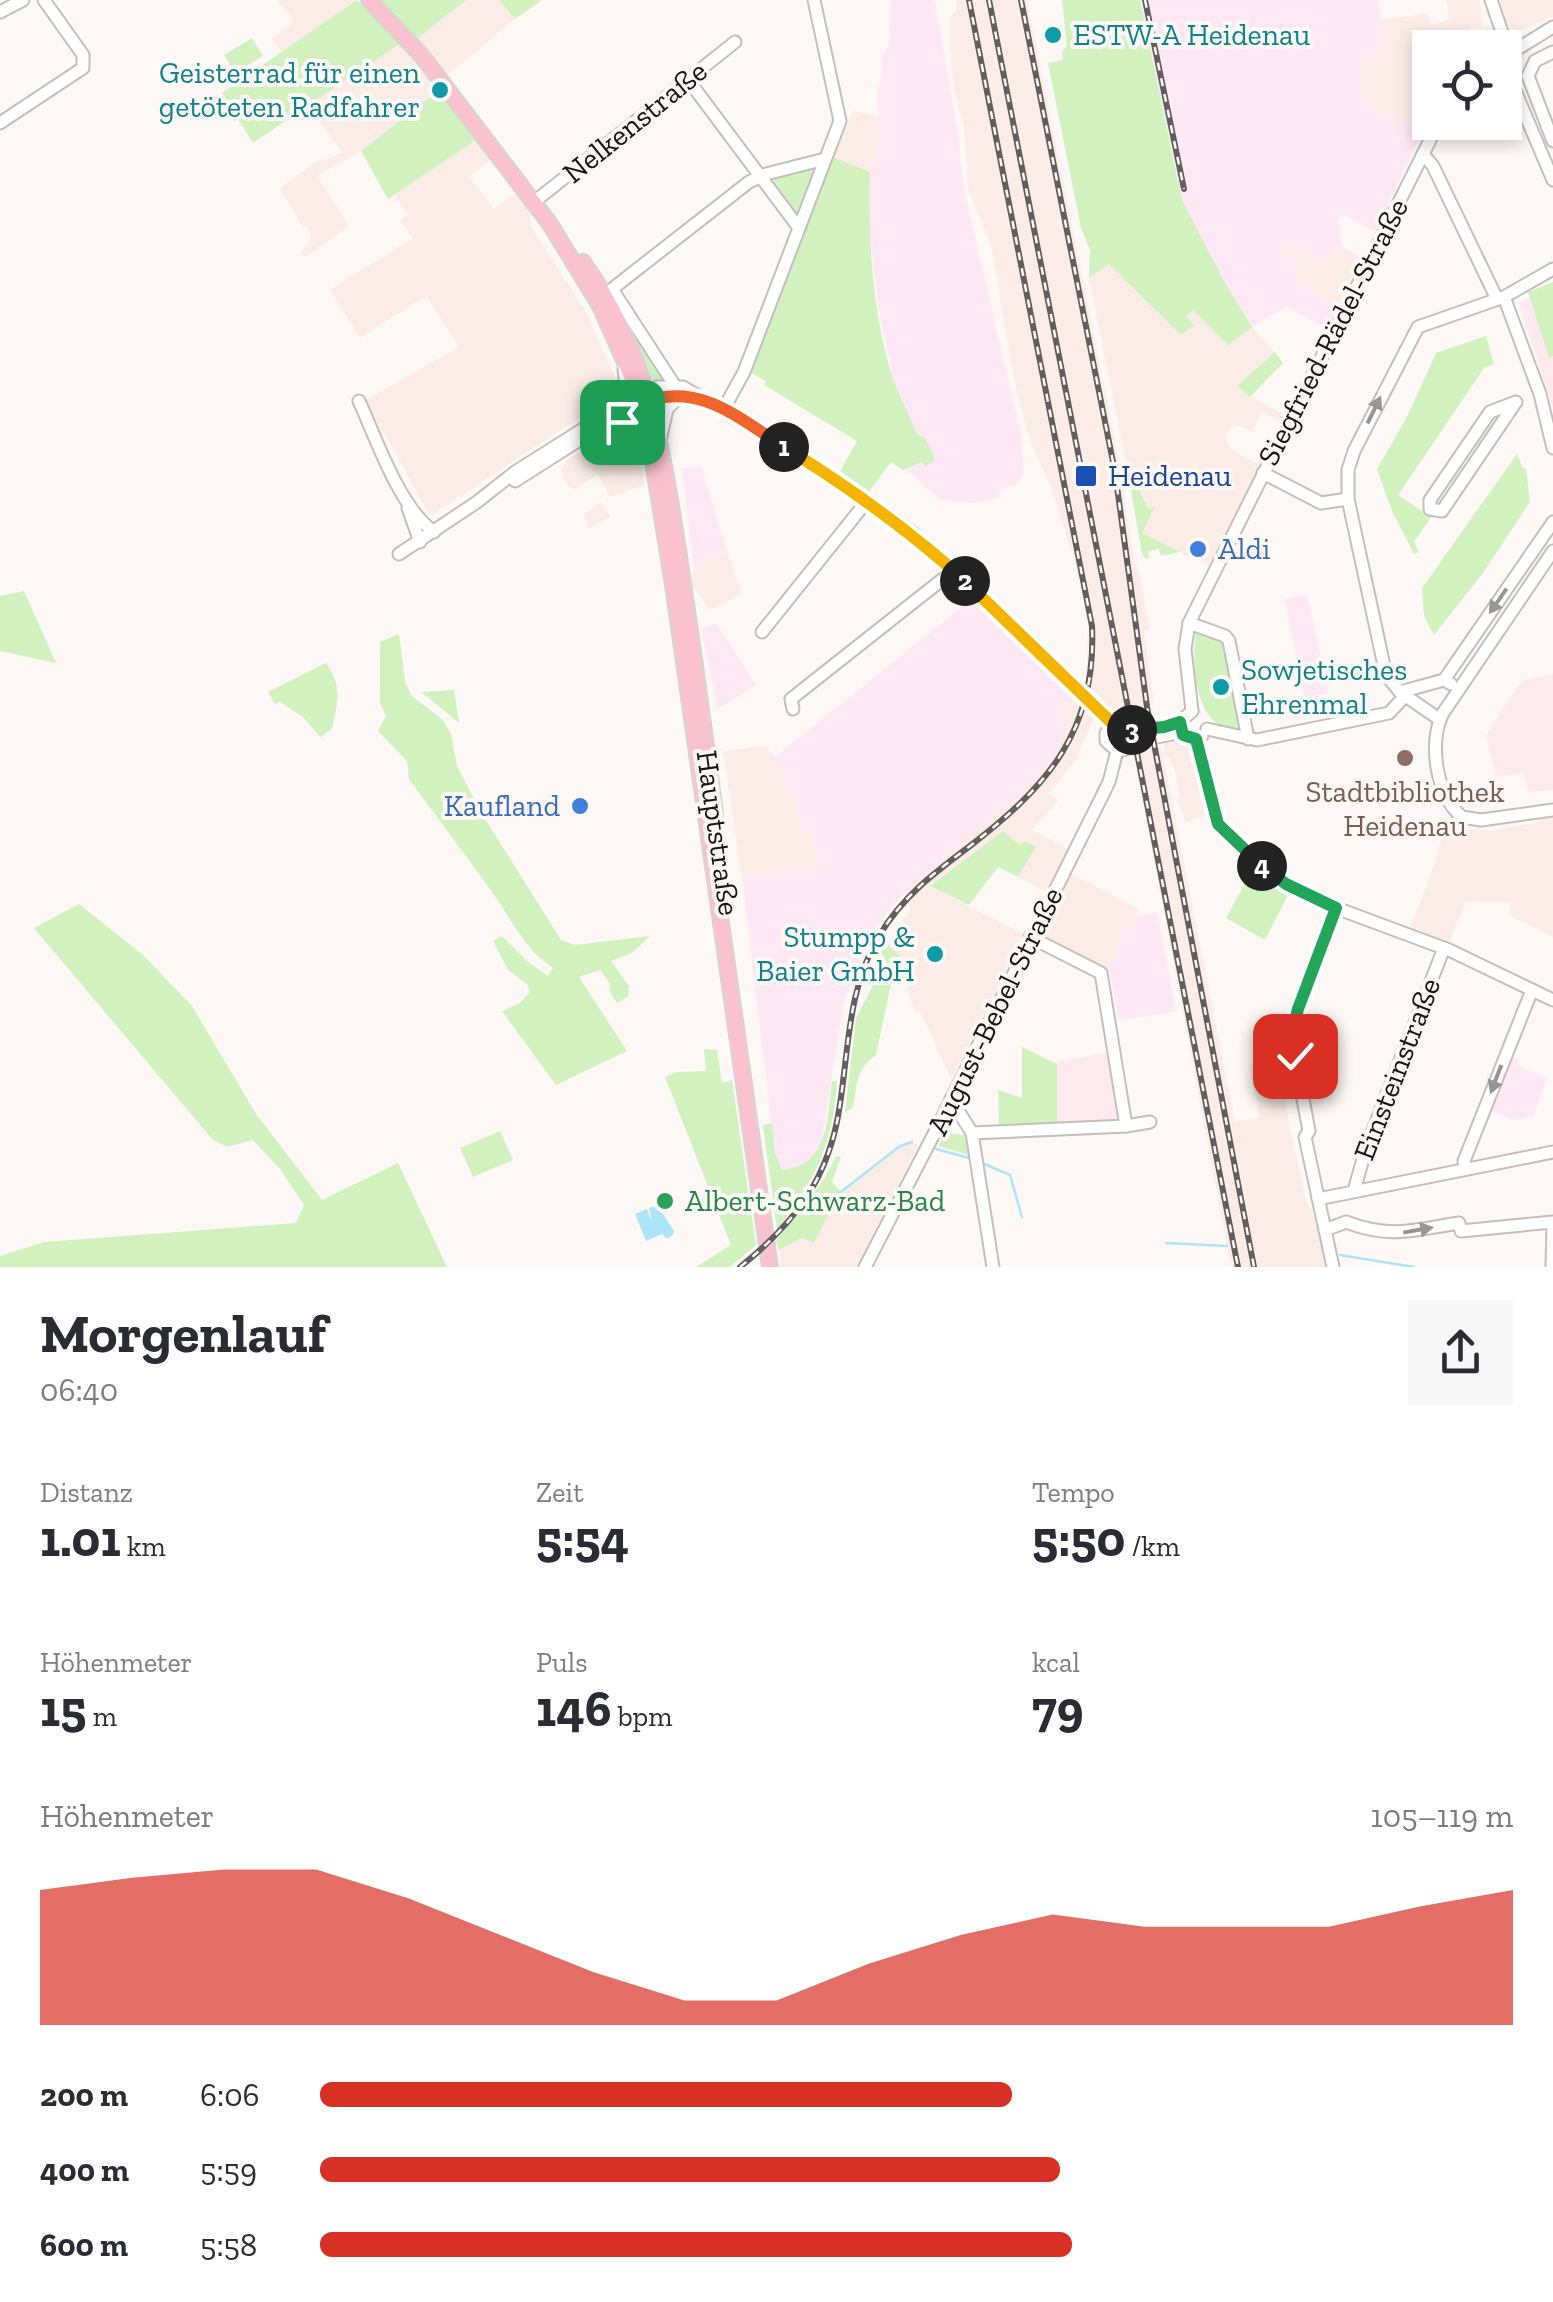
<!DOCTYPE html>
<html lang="de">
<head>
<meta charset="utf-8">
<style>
	:root { --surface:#fff; --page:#f7f7f7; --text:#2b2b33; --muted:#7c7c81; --accent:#d93025 }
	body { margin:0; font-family:"Zilla Slab",serif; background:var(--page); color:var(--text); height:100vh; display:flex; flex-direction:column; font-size:38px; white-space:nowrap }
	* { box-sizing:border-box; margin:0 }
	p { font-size:32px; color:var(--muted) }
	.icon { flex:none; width:55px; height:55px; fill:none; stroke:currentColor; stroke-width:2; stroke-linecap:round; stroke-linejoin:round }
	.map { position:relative; height:1267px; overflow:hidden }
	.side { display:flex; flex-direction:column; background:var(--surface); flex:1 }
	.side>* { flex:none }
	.buttons { position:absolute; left:1412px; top:30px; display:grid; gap:20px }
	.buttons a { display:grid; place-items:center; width:110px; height:110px; border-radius:0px; background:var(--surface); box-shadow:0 5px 15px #0003; font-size:50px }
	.pin { position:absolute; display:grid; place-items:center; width:85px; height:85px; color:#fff; margin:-42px; border-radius:20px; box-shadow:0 5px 15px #0006 }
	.km { position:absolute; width:50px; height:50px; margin:-25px; border-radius:50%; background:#222; color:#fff; font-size:28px; line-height:50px; text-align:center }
	.round { display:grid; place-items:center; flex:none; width:105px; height:105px; border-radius:0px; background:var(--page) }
	.headline { display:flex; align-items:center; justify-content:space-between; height:170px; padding:0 40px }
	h1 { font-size:55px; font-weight:800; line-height:75px }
	.stats { display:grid; grid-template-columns:repeat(3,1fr); gap:15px; height:170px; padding:10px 40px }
	.stats div { display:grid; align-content:center }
	.stats b { font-size:50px; font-weight:800 }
	.stats small { font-size:28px; font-weight:400 }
	.stats p { font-size:28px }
	.chart { height:280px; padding:20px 40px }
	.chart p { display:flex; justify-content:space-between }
	.chart svg { width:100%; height:180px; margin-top:10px; fill:var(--accent); opacity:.7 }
	ul { padding:0 40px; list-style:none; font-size:32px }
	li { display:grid; grid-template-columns:160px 120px 1fr; align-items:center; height:75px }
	li i { height:25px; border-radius:12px; background:var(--accent) }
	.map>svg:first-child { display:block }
	.built { fill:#fbece7 }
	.industrial { fill:#ffe7f4 }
	.education { fill:#fee9ee }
	.green { fill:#d1f1bf }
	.water { fill:#ace5f8 }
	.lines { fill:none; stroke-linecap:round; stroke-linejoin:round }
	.stream { stroke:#ace5f8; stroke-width:2.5 }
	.minor-casing { stroke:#c4bebc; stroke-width:15 }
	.major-casing { stroke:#d5d5d5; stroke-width:18 }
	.minor { stroke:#fff; stroke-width:11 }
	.major { stroke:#fac2ce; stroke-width:14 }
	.rail-casing { stroke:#615e5d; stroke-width:6 }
	.rail { stroke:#fdf8f5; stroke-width:2.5; stroke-dasharray:8; stroke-linecap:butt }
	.oneway { fill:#979696 }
	.split-1-casing { stroke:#fff; stroke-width:20 }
	.split-2-casing { stroke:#fff; stroke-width:20 }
	.split-3-casing { stroke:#fff; stroke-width:20 }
	.split-4-casing { stroke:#fff; stroke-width:20 }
	.split-5-casing { stroke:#fff; stroke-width:20 }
	.split-1 { stroke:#f0652b; stroke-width:12 }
	.split-2 { stroke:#f5b400; stroke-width:12 }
	.split-3 { stroke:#f5b400; stroke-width:12 }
	.split-4 { stroke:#22a559; stroke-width:12 }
	.split-5 { stroke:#22a559; stroke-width:12 }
	.culture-dot { fill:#0f9aa8; stroke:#fdf8f5; stroke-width:4 }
	.transit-dot { fill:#1a4fb4; stroke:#fdf8f5; stroke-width:4 }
	.shop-dot { fill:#3f7fe0; stroke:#fdf8f5; stroke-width:4 }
	.education-dot { fill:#8d6e63; stroke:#fdf8f5; stroke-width:4 }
	.leisure-dot { fill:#2e9e5b; stroke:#fdf8f5; stroke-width:4 }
	.labels { text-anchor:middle; stroke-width:8; stroke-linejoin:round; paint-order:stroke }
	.culture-label { font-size:30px; fill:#0d838f; stroke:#fdf8f5; text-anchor:start }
	.street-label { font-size:30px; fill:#181615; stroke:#fdf8f5 }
	.transit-label { font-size:30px; fill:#164399; stroke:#fdf8f5; text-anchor:start }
	.shop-label { font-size:30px; fill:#366cbe; stroke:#fdf8f5; text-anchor:start }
	.education-label { font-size:30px; fill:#785e54; stroke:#fdf8f5 }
	.leisure-label { font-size:30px; fill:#27864d; stroke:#fdf8f5; text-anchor:start }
</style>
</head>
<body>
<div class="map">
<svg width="1553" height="1267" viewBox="0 0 1553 1267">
	<rect width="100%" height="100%" fill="#fdf8f5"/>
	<g class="built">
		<path d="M277,0H357L283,53L272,39L294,21Z"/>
		<path d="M466,0H499L515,19L446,76L417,39Z"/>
		<path d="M957,0H1027L1121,470L1134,563L1138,568L1148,620L1149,630L1144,631L1154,705L1112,714L1086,688L1088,623L1082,584L1051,487L1030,441L1014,379L991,245L968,189L964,127L954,88L950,46V18L957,9Z"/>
		<path d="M1446,0H1480L1482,25L1469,28L1475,39L1469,47L1430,48V117L1422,133L1365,104L1358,62L1386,52L1381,20L1427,13L1431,25L1450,19Z"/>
		<path d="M1499,0H1553V17L1520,30L1511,28L1502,16Z"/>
		<path d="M401,43L439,90L361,151L317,176L349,226L305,257L300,253L310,240L309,228L302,226L280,188L316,162L343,153L307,106Z"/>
		<path d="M853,111L878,116L882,124L877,159L870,172L833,157Z"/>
		<path d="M476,140L491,159L469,177L494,208L517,192L531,212L530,225L585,310L617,382L611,397L430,516L385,434L378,436L362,402L459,347L426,296L360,338L330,290L413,238L400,221L408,215L394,195Z"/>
		<path d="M1285,242L1330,249L1359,263L1337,307L1296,280L1281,249Z"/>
		<path d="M1109,264L1181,335L1194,325L1186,316L1193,310L1228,344L1252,327L1275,352L1238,386L1246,394L1284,415L1281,422L1262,412L1252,432L1233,424L1225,438L1231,450L1260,465L1209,566L1142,533L1150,509L1127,467L1089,278Z"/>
		<path d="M620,428L635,433L645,485L610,497L598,475L575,489L568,487L561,470L565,461Z"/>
		<path d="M601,502L611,517L589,529L584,514Z"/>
		<path d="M727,552L742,594L710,610L691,585L694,567Z"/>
		<path d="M1069,693L1095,716L1076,760L1049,793L1058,800L1033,830L1069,850L1047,892L1018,877L1036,847L1021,845L931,887L1024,934L951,1079L920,1011L915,1012L906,988L912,985L901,955L887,945L911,909L903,893L1028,787L1057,751L1061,702Z"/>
		<path d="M1178,737L1193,750L1207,814L1186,823L1177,799L1180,797L1176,774L1169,757L1165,756L1164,745Z"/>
		<path d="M765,746L775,757L824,867L742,877L723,751Z"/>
		<path d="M1159,747L1162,750L1235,1122L1260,1118L1249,1065L1276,1061L1304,1193L1309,1208H1314L1327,1267H1231L1134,755L1133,751Z"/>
		<path d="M1553,810V937L1516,919L1509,914L1510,902L1466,901L1448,944L1410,929L1436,860L1445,824L1452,815L1461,822L1460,827L1490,831L1538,822V817Z"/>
		<path d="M1071,874L1139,909L1109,969L1103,972L1039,939Z"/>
		<path d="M912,1142L918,1145L857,1267H780L779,1250L802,1238L814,1243L840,1191L899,1145Z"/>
	</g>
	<g class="industrial">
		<path d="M891,0H935L959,140L963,185L1021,435L1024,472L1017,484L999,490L1000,498L973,503L940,500L905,468L922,462L925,439L918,435L894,383L879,313L868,222L870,172L877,159L882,125L879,124L877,90L881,81L882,56L889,45Z"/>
		<path d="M1140,0H1378L1386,52L1358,62L1365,104L1422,133L1375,231L1346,216L1338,217L1342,247L1362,257L1359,263L1330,249L1323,262L1285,242L1281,248L1299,273L1296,280L1337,307L1327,329L1286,306L1252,327L1225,283L1182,200Z"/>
		<path d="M701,466L727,552L694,567L682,469Z"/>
		<path d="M1307,594L1329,693L1304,698L1285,599Z"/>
		<path d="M974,597L1069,693L1061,702L1069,717L1057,751L1028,787L903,893L869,936L843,1005L821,1148L801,1168L782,1170L775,1153L742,877L824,867L775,757Z"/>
		<path d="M716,623L756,685L718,709L701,629Z"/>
		<path d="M1157,912L1176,1011L1119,1021L1109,969L1135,916Z"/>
		<path d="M1513,1058L1519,1061L1518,1066L1547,1078L1533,1117L1514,1120L1492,1111Z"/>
	</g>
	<g class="education">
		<path d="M1531,298L1549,357L1553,356V408L1518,302Z"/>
		<path d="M1553,674V790L1528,792L1524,773L1496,777L1486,735L1522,681Z"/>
		<path d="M1109,1053L1117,1120L1057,1123V1061Z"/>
	</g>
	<g class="green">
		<path d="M357,0L401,43L253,143L222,93Z"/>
		<path d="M378,0H466L417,39Z"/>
		<path d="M499,0H542L515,19Z"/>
		<path d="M1062,0H1140L1182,200L1225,283L1252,327L1228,345L1193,310L1186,316L1194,325L1181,335L1109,264L1089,278L1090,250L1081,228L1048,63L1063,60L1062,52L1067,46Z"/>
		<path d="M252,38L263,56L235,73L224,55Z"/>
		<path d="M439,90L476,140L388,199L361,151Z"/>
		<path d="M833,157L870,172C868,239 872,314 893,379C900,397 910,417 918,435L925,438L935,459L932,463L925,466L922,462L903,470L891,462L868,493L839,473L857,441L764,385L766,381L750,372Z"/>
		<path d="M811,167L814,168L796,215L772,184L775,179Z"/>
		<path d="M1553,282V356L1549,358L1528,292Z"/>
		<path d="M609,290L669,382H656L647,374Z"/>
		<path d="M1486,336L1494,364L1484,368L1398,495L1431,517L1414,542L1419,552L1414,554L1392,511L1377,469L1407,417L1436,353Z"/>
		<path d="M1275,352L1283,363L1250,397L1237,386Z"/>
		<path d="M1517,454L1523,469L1526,468L1530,502L1483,573L1434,635L1424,616L1422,588Z"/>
		<path d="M1127,467L1149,509L1155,506L1142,533L1180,552L1161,556L1159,549L1148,551L1149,558L1146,559L1142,554Z"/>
		<path d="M24,591L56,663L0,651V596Z"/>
		<path d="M1196,631L1223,638L1243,728L1240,731C1234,729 1223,728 1217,724C1193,704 1192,660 1196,631Z"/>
		<path d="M399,634L405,682L412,696L443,720L451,734L457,766L482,814L561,940L575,945L650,936L632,953L611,961L629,986L628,996L617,1003L609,990L610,984L600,970L579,977L627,1051L556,1085L502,1011L520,1003L530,992L527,984L508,970L493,941L502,936L528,962L548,976L553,968C524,949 514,923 494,895C467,856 437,818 409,779L407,761L378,731L386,716L380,703V642Z"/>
		<path d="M326,663C343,688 338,701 332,729L320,737L303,717L280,702L275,704L268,692Z"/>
		<path d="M454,690L459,723L421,692Z"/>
		<path d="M1003,831L1020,845L1025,841L1036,847L1018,877L998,867L969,905L930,886Z"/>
		<path d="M1252,870L1288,895L1265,940L1226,918Z"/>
		<path d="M79,904L143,955L192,1006L256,1114L322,1200L398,1163L447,1267H0V1256L44,1242L296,1223L304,1205L280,1169L253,1140L227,1147L212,1139L34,928Z"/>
		<path d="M887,945L901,955L890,967L891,984L876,1055C856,1068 857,1085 853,1107L845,1113L856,1018L883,966L880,952Z"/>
		<path d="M1022,1047L1057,1064V1123L999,1125L998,1090L1022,1098Z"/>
		<path d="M704,1049L717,1050L722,1083L732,1080L756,1245L730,1267H696L731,1245L665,1077L677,1072L706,1071Z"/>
		<path d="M832,1081H837C834,1140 814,1185 777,1229L763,1125L772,1123L775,1153L782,1170C829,1166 827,1119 832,1081Z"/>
		<path d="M500,1131L513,1160L473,1177L460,1148Z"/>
		<path d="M948,1133L964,1135L969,1155L938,1146Z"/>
		<path d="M836,1156L841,1157L832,1182L840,1191L814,1243L802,1238L779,1250L776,1241L825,1178Z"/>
	</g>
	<path class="water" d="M657,1205L674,1231L673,1235L667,1239L662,1234L646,1241L635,1214L647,1209L652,1222L649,1208Z"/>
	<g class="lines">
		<g class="stream">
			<path d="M936,1149L973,1159"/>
			<path d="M980,1162L1010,1175L1022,1217"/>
			<path d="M815,1212L900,1146L912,1142"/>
			<path d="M1166,1243L1227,1246"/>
			<path d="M1340,1255L1414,1267"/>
		</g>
		<g class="minor-casing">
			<g id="minor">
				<path d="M1491,0L1504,38"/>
				<path d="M0,12L23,0"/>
				<path d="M1488,48L1498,38L1510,42L1514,55L1505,64"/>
				<path d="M1514,51L1553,27"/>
				<path d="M1553,52L1535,61L1528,76L1553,141"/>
				<path d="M1505,74L1513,86L1553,180"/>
				<path d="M689,81L799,228"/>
				<path d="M0,123L83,68V55L44,0"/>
				<path d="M1423,154L1433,166L1497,299"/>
				<path d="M534,202L735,42"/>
				<path d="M1504,297L1540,394L1553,448"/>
				<path d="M675,386L612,289L749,182L766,174L825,159"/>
				<path d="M359,401C377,440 399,507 434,532"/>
				<path d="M643,402L660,397H699"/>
				<path d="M1516,402L1442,511L1430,509V500L1490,412Z"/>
				<path d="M614,406L626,385L624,369"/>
				<path d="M723,410L744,372L840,121L814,0"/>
				<path d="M604,428C622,420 635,419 648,436"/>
				<path d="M660,440L667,409L680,396"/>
				<path d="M1263,473L1321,503L1348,499"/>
				<path d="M515,481L609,421"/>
				<path d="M408,508L420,542"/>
				<path d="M1553,551L1443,713C1428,742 1436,796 1462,817L1481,820L1553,810"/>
				<path d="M399,554L477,502L515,472L629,400L657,387H683L835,478L913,533L1114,725"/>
				<path d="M1189,623L1225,636L1229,641L1248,739"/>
				<path d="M762,632L867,501"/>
				<path d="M1444,680L1553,522"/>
				<path d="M1400,692L1444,680L1451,684"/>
				<path d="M793,709L791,699L953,571"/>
				<path d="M1192,711L1185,649L1189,623L1439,122"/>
				<path d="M1439,719L1400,692L1386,675L1348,499V470L1354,451L1418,327L1504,297L1553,269"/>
				<path d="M1114,725L1121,724L1135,730L1164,727L1180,722L1192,711"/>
				<path d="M1114,725L1106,733V741L1117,751"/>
				<path d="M1207,729L1257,740L1389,713L1405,696"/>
				<path d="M1196,739L1218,824L1272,875L1320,902L1449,950L1553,1000"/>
				<path d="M1117,751L1126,749L1137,741L1172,734L1181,732L1193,739L1202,736"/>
				<path d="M1030,937L1101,973L1126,1126"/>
				<path d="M951,1099L972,1133L993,1267"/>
				<path d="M972,1133L1126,1126L1150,1122"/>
				<path d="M1465,1169L1464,1161L1532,990"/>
				<path d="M1354,1191L1366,1148L1444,948"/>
				<path d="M1318,1199L1553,1152"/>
				<path d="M1325,1230L1346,1222C1391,1239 1413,1230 1459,1223L1461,1231L1553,1222"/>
				<path d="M865,1267L936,1130L1109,782L1117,751"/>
				<path d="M1333,1267L1305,1137L1309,1131L1295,1056L1294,1026L1336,908"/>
				<path d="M1552,1267L1553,1225"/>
			</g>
		</g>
		<g class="major-casing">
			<g id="major">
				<path d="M369,0L422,56L550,224L600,306L636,387L649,438L672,578L770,1267"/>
				<path d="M583,262C649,354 662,448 679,556C692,642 704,728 715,814"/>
			</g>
		</g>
		<use href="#minor" class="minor"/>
		<use href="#major" class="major"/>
		<g class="rail-casing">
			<g id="rail">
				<path d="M989,0L1238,1267"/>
				<path d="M1021,0L1115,472L1147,707L1254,1267"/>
				<path d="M1145,0L1184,189"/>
				<path d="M740,1267C796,1222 830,1177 840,1104C849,1046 848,988 879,936C902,897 934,873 970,846C1048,786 1097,730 1092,626L969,0"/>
			</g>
		</g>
		<use href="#rail" class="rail"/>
	</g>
	<defs><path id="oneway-solid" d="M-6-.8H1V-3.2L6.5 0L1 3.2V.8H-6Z" transform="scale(2.5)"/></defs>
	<g class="oneway">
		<use href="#oneway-solid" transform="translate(1374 410) rotate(-64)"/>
		<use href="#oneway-solid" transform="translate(1498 601) rotate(125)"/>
		<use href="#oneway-solid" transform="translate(1496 1079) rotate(111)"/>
		<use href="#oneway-solid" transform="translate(1418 1230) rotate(-10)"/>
	</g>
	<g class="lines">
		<g class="split-1-casing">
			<path id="split-1" d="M622,422L638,425L649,438L641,403C699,381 737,417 784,447"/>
		</g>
		<g class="split-2-casing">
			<path id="split-2" d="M784,447C849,487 909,530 965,581"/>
		</g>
		<g class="split-3-casing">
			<path id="split-3" d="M965,581L1114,725H1125L1132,730"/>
		</g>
		<g class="split-4-casing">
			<path id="split-4" d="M1132,730L1164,727L1180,722L1183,735L1196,739L1218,824L1262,866"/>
		</g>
		<g class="split-5-casing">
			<path id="split-5" d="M1262,866L1286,884L1336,908L1298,1009L1294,1026L1295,1056"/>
		</g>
		<use href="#split-1" class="split-1"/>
		<use href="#split-2" class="split-2"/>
		<use href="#split-3" class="split-3"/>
		<use href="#split-4" class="split-4"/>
		<use href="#split-5" class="split-5"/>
	</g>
	<g class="culture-dot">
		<circle cx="1053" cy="35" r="10"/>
		<circle cx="440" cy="90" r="10"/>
		<circle cx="1221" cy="687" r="10"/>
		<circle cx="935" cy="954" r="10"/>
	</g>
	<rect class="transit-dot" x="1074" y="464" width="24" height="24" rx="5"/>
	<g class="shop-dot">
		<circle cx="1198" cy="549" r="10"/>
		<circle cx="580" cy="806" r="10"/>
	</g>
	<circle class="education-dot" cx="1405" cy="758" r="10"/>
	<circle class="leisure-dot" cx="665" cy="1201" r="10"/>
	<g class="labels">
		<g class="culture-label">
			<text x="1073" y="45">ESTW-A Heidenau</text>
			<text x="420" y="83" text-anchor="end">Geisterrad für einen<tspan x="420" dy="34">getöteten Radfahrer</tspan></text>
			<text x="1241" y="680">Sowjetisches<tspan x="1241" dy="34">Ehrenmal</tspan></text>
			<text x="915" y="947" text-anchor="end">Stumpp &amp;<tspan x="915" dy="34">Baier GmbH</tspan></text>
		</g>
		<g class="street-label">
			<text transform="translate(635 122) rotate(-39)" y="10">Nelkenstraße</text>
			<text transform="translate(1333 332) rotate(-63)" y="10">Siegfried-Rädel-Straße</text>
			<text transform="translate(718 833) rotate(82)" y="10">Hauptstraße</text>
			<text transform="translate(995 1011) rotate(-64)" y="10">August-Bebel-Straße</text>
			<text transform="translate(1397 1069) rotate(-69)" y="10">Einsteinstraße</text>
		</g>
		<g class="transit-label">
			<text x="1108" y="486">Heidenau</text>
		</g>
		<g class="shop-label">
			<text x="1218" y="559">Aldi</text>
			<text x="560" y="816" text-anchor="end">Kaufland</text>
		</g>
		<g class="education-label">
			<text x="1405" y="802">Stadtbibliothek<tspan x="1405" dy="34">Heidenau</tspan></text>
		</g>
		<g class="leisure-label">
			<text x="685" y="1211">Albert-Schwarz-Bad</text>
		</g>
	</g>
</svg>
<div class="buttons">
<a><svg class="icon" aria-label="locate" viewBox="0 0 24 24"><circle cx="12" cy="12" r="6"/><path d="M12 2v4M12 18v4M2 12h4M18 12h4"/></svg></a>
</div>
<div class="pin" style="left:622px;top:422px;background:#1e9e55"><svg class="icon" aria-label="arrive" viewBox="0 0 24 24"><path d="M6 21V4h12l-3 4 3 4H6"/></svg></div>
<div class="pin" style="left:1295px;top:1056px;background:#d93025"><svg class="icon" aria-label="check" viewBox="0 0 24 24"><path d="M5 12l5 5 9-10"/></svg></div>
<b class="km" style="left:784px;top:447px">1</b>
<b class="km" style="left:965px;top:581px">2</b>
<b class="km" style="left:1132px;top:730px">3</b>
<b class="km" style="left:1262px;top:866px">4</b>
</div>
<section class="side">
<div class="headline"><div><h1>Morgenlauf</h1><p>06:40</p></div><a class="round"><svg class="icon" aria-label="share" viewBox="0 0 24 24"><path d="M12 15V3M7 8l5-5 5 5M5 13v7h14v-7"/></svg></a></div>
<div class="stats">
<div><p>Distanz</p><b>1.01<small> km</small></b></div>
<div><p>Zeit</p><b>5:54</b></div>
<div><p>Tempo</p><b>5:50<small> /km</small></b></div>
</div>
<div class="stats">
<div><p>Höhenmeter</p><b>15<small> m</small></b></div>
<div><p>Puls</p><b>146<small> bpm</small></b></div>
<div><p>kcal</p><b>79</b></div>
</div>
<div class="chart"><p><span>Höhenmeter</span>105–119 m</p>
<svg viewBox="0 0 160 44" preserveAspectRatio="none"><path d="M0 44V11L10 8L20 6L30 6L40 13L50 22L60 31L70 38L80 38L90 29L100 22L110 17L120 20L130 20L140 20L150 15L160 11V44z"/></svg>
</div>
<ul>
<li><b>200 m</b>6:06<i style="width:58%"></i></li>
<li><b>400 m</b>5:59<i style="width:62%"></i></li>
<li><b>600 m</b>5:58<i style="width:63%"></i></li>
</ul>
</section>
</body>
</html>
